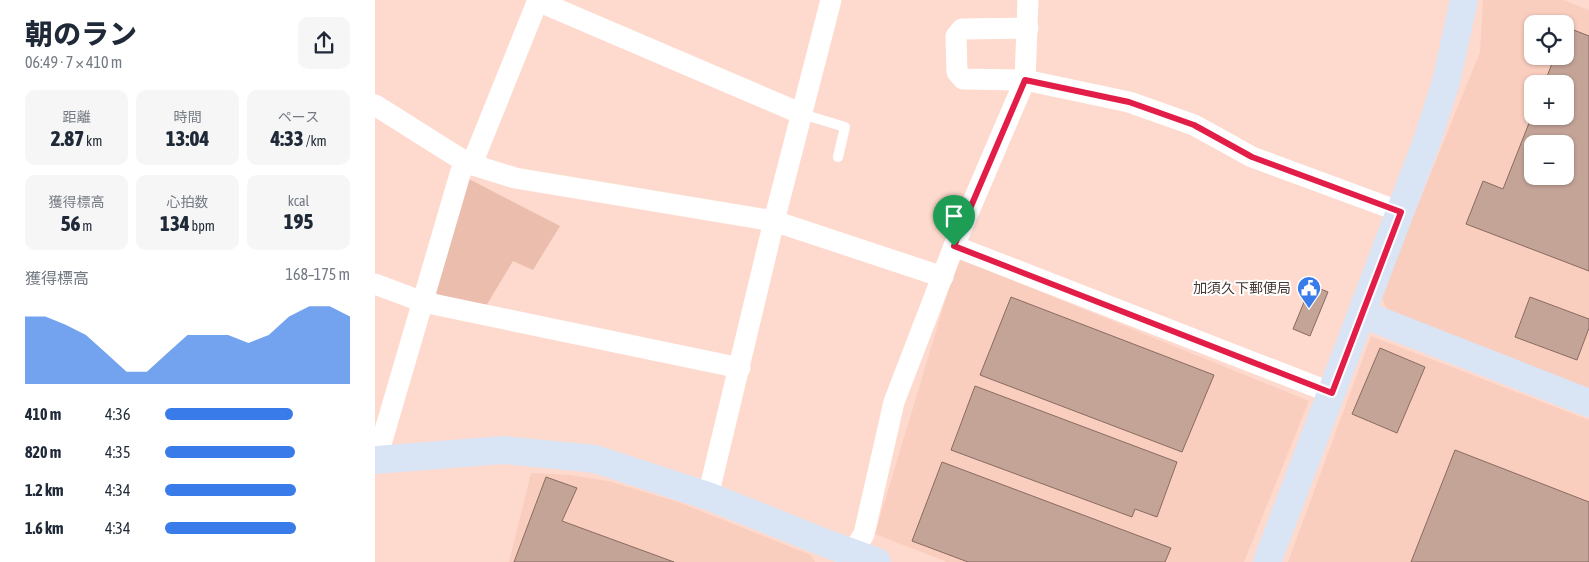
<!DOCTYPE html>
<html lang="ja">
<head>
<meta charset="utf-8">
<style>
	:root { --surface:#fff; --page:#f6f6f7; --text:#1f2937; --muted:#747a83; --accent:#397be9 }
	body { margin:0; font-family:"Asap Condensed","Noto Sans JP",sans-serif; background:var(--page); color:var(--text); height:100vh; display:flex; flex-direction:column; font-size:19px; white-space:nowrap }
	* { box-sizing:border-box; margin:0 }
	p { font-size:16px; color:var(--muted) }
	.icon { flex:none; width:28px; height:28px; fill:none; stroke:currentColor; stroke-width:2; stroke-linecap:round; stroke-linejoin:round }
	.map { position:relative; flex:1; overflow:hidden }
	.side { display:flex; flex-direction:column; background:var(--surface); width:375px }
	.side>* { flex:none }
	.buttons { position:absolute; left:1149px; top:15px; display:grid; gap:10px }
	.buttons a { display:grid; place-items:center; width:50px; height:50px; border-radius:10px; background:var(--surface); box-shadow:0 1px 4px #0004; font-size:25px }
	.pin { position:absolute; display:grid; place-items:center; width:42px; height:42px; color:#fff; margin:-51px -21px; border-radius:50% 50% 50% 0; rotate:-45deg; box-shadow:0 0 5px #0007 }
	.pin .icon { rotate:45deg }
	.round { display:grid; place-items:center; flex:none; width:52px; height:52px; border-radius:10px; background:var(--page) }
	.head { display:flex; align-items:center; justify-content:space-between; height:85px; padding:0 25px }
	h1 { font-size:28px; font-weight:800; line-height:38px }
	.metrics { display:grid; grid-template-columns:repeat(3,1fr); gap:8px; height:85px; padding:5px 25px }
	.metrics div { display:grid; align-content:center; border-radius:10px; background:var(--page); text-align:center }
	.metrics b { font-size:21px; font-weight:800 }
	.metrics small { font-size:14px; font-weight:400 }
	.metrics p { font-size:14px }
	.chart { height:140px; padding:10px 25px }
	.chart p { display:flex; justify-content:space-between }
	.chart svg { width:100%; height:90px; margin-top:5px; fill:var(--accent); opacity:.7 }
	ul { padding:0 25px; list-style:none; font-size:16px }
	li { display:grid; grid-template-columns:80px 60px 1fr; align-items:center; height:38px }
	li i { height:12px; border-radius:6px; background:var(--accent) }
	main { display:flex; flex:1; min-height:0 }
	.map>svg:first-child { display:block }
	.built { fill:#f9cebf; fill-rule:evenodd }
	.green { fill:#eabdad }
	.building { fill:#c5a498; stroke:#896a60; fill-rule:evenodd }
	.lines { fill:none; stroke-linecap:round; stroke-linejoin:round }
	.lane { stroke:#fff; stroke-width:10 }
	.street { stroke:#fff; stroke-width:21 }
	.secondary { stroke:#d9e4f4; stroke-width:28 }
	.route-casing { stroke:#fff; stroke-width:10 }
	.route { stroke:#e11d48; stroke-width:6 }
	.labels { text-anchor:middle; stroke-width:4; stroke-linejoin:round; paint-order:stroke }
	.poi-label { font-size:14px; fill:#463833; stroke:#fff; text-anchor:end }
</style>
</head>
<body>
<main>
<section class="side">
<div class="head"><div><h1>朝のラン</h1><p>06:49 · 7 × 410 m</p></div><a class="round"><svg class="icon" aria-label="share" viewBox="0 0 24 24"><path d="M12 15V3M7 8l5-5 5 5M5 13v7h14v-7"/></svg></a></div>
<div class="metrics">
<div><p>距離</p><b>2.87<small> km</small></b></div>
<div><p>時間</p><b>13:04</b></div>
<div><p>ペース</p><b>4:33<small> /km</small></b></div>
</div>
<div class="metrics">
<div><p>獲得標高</p><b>56<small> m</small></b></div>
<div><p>心拍数</p><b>134<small> bpm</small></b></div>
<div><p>kcal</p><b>195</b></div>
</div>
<div class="chart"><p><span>獲得標高</span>168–175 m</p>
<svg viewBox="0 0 160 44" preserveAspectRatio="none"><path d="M0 44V11L10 11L20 15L30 20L40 29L50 38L60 38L70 29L80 20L90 20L100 20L110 24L120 20L130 11L140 6L150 6L160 11V44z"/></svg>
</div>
<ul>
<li><b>410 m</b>4:36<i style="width:69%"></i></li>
<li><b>820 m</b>4:35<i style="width:70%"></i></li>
<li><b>1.2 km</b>4:34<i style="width:71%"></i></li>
<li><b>1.6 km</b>4:34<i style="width:71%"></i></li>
</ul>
</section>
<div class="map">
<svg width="1214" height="562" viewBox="0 0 1214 562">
	<rect width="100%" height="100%" fill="#fedace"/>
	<g class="built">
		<path d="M1108,0H1188L1214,10V389L1013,311L1006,296L1105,52ZM1158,24H1190V56H1158ZM1158,84H1190V116H1158ZM1158,144H1190V176H1158Z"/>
		<path d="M583,258L934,401L869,562H572L500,534Z"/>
		<path d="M996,336L1214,420V562H913Z"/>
		<path d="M156,473L195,475L233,481L303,502L436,555L440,562H134Z"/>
	</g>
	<path class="green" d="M92,178L185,226L158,270L138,261L111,306L64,297L58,288Z"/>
	<g class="building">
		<path d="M1191,27L1214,36V271L1091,224L1108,181L1128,189L1158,113V116H1190V84H1169L1180,56H1190V31ZM1158,144H1190V176H1158Z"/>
		<path d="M936,285L953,292L935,336L918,329Z"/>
		<path d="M636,297L839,375L807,452L605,375Z"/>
		<path d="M1155,297L1214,319V328L1202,360L1140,337Z"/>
		<path d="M1005,348L1050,367L1022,433L977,414Z"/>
		<path d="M600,386L802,462L782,517L760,509L757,517L576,450Z"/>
		<path d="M1080,450L1214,502V562H1036Z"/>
		<path d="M567,462L796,548L790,562H593L537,541Z"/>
		<path d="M171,477L202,488L187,521L299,562H139Z"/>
	</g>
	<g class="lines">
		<path class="lane" d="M427,114L470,127L463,157"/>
		<g class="street">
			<path d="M163,1L427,114"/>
			<path d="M653,28L587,29L581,36L582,72L588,79L650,80L754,102L819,125L877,157L1026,212"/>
			<path d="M0,105L92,163L140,178L399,221L568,277"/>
			<path d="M579,246L957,393"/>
			<path d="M0,284L48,302L365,368"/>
			<path d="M7,459L6,444L86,171L101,154L163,0"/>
			<path d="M333,496L399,221L456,0"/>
			<path d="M471,562L489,534L519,402L579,246L650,80L653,0"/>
		</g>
		<g class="secondary">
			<path d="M987,314L1214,403"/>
			<path d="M0,460L128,450L220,459L333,496L453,544L502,562"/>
			<path d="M892,562L1052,141L1071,82L1089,0"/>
		</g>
	</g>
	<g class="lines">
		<g class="route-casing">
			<path id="route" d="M650,80L754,102L819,125L877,157L1026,212L957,393L579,246Z"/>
		</g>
		<use href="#route" class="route"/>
	</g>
	<defs>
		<g id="civic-pin" transform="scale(1.25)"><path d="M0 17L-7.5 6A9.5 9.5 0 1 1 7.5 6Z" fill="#397be9" stroke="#fff"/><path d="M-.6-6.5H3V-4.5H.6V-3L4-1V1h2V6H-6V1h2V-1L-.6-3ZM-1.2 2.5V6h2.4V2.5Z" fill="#fff"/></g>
	</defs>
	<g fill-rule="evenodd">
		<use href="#civic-pin" x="934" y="288"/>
	</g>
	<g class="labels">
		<g class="poi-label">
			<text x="916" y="293">加須久下郵便局</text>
		</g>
	</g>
</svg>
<div class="buttons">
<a><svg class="icon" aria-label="locate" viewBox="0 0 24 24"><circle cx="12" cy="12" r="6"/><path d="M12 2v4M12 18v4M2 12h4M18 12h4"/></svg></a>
<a>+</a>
<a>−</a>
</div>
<div class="pin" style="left:579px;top:246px;background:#1e9e55"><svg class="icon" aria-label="arrive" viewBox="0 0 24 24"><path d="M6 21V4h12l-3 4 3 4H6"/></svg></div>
</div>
</main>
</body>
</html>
